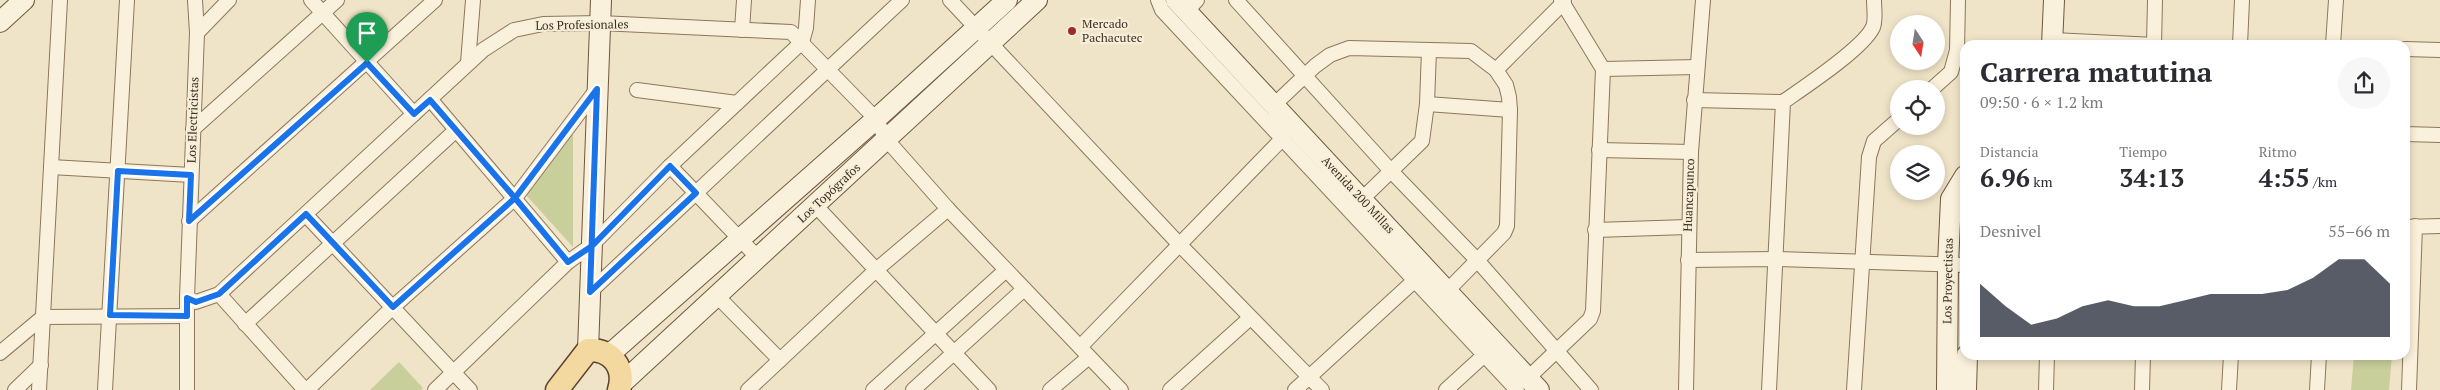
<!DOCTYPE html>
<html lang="es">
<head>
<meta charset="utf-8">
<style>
	:root { --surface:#fff; --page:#f7f7f7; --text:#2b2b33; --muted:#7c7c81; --accent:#111827 }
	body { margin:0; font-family:"PT Serif",serif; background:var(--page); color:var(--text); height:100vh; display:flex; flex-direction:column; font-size:19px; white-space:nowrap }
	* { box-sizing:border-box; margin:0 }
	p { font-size:16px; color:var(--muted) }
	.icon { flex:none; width:28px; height:28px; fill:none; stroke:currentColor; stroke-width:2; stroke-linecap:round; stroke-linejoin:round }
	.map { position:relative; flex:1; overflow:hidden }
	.drawer { position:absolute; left:1960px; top:40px; width:450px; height:320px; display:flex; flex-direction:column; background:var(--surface); border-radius:15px; box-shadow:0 2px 8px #0003 }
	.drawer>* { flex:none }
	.needle { width:32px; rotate:168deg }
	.fabs { position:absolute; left:1890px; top:15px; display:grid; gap:10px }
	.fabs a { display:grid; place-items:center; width:55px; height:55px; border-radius:50%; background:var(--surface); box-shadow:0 2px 8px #0003; font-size:25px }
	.pin { position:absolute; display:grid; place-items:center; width:42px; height:42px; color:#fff; margin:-51px -21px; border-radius:50% 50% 50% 0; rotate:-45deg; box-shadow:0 0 5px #0007 }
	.pin .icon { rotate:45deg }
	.round { display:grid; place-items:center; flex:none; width:52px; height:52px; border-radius:26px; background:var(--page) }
	.overview { display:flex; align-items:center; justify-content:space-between; height:85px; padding:0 20px }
	h1 { font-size:28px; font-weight:700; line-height:38px }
	.metrics { display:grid; grid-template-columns:repeat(3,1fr); gap:8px; height:85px; padding:5px 20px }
	.metrics div { display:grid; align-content:center }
	.metrics b { font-size:25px; font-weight:700 }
	.metrics small { font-size:14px; font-weight:400 }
	.metrics p { font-size:14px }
	.chart { height:140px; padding:10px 20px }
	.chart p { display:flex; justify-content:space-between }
	.chart svg { width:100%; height:90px; margin-top:5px; fill:var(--accent); opacity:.7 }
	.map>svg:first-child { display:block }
	.green { fill:#c9cf9b }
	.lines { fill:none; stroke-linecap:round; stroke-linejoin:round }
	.street-casing { stroke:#8d765c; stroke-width:16 }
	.secondary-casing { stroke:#6f573f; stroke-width:22 }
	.primary-casing { stroke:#5b4430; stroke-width:25 }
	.street { stroke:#faf1dc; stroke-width:14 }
	.secondary { stroke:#faf1dc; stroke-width:20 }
	.primary { stroke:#f3d9a0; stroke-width:22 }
	.route-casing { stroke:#fff; stroke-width:10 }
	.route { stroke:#1a73e8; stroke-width:6 }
	.poi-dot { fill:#9e2a2b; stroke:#f7eed8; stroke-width:2 }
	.labels { text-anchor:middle; stroke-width:4.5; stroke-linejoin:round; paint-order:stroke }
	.poi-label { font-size:12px; fill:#3d2e20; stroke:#f7eed8; text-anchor:start }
	.street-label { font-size:12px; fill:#3d2e20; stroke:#f7eed8 }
</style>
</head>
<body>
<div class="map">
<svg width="2440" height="390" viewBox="0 0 2440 390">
	<rect width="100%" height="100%" fill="#f0e4c8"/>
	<g class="green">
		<path d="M573,134V247L526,195Z"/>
		<path d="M2354,355H2392L2389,390H2351Z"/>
		<path d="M399,362L423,388L421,390H370Z"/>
	</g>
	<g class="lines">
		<g class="street-casing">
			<g id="street">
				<path d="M311,0L414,114"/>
				<path d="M950,0L1179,244L1322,390"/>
				<path d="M1158,0L1162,10L1517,390"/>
				<path d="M1236,0L1391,171L1477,260L1591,390"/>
				<path d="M1186,12L1197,0"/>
				<path d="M742,30L744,0"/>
				<path d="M197,33L229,0"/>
				<path d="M2053,40L2155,45"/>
				<path d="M2154,45L2155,0"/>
				<path d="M2240,45L2242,0"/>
				<path d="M2333,45L2336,0"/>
				<path d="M2405,49L2440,50"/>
				<path d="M468,63L473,0"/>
				<path d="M1603,69L1697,67"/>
				<path d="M1496,70L1564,2"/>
				<path d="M1932,89L1951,72L1957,50L1958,0"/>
				<path d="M637,90L737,103"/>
				<path d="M430,99L568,262"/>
				<path d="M1694,100L1783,102"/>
				<path d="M1427,104L1510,110"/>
				<path d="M193,129L337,0"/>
				<path d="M2405,134L2440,135"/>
				<path d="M1599,150L1691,152"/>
				<path d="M670,166L759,259"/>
				<path d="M51,167L191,175"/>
				<path d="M1362,199L1422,141L1427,104L1429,50"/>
				<path d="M816,206L989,390"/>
				<path d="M306,215L470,390"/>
				<path d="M189,221L435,0"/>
				<path d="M2405,227L2440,226"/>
				<path d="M1595,230L1688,227"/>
				<path d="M1688,260L1776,259L1965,265"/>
				<path d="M590,292L902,0"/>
				<path d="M219,294L483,50L514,30L543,24L600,23L791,32L876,119L886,139L948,209L1121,390"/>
				<path d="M718,297L780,360"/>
				<path d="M187,298L196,302L219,294L305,390"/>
				<path d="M245,324L455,131"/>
				<path d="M1080,347L1283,138L1274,105L1315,66L1330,55L1349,48L1471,51L1496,70L1506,85L1509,97L1510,110L1507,226L1504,233L1447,291"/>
				<path d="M0,353L43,317L187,316"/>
				<path d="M1528,378L1590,319L1593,311L1603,69L1561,0"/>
				<path d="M15,390L41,365"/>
				<path d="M39,390L60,0"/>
				<path d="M105,390L127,0"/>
				<path d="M187,390V298L197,33L195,0"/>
				<path d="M307,390L393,307L515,198L597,89"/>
				<path d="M435,390L568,262L592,245L670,166L802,42L806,28L808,0"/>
				<path d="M748,390L876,270L948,209"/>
				<path d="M873,390L1006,270"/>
				<path d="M913,390L1024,289"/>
				<path d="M1050,390L1089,357"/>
				<path d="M1170,390L1250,318"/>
				<path d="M1295,390L1415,280"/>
				<path d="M1446,390L1492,348"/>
				<path d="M1686,390L1691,152L1703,0"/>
				<path d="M1769,390L1783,102C1803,88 1864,48 1873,27C1876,20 1874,8 1874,0"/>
				<path d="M1854,390L1869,157L1874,141L1899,119"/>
				<path d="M2046,390L2047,355"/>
				<path d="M2142,390L2143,355"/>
				<path d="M2229,390L2231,355"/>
				<path d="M2317,390L2319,355"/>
				<path d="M2409,390L2415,226"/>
			</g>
		</g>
		<g class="secondary-casing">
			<g id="secondary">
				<path d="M1176,0L1539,390"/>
				<path d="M0,22L24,0"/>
				<path d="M2052,45L2054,0"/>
				<path d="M588,350L601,0"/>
				<path d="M610,354L876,119L1007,0"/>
				<path d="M620,385L1037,0"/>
				<path d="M1947,390L1948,264L1951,199L1965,176"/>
				<path d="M1966,390L1967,355"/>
			</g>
		</g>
		<g class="primary-casing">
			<path id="primary" d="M557,390L588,350C611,349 626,367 619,390"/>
		</g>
		<use href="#street" class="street"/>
		<use href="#secondary" class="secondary"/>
		<use href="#primary" class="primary"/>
	</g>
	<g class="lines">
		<g class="route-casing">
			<path id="route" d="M367,63L189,221L191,175L118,171L110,315L187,316V298L196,302L219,294L306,214L393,307L515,198L568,262L592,246L670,166L696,193L590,292L597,89L515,198L430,100L414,114L367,63"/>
		</g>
		<use href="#route" class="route"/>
	</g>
	<circle class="poi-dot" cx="1072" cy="31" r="5"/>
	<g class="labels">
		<g class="poi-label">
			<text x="1082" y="28">Mercado<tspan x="1082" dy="14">Pachacutec</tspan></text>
		</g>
		<g class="street-label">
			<text transform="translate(582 25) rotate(-1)" y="4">Los Profesionales</text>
			<text transform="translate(193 120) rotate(-88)" y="4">Los Electricistas</text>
			<text transform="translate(829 193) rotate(-43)" y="4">Los Topógrafos</text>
			<text transform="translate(1358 195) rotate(47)" y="4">Avenida 200 Millas</text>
			<text transform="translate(1689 195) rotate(-88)" y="4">Huancapunco</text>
			<text transform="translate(1948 281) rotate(-89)" y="4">Los Proyectistas</text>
		</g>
	</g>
</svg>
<div class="fabs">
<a><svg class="needle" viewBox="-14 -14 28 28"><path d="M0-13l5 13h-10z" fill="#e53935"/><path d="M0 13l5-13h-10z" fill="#7c7c81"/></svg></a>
<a><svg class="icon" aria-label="locate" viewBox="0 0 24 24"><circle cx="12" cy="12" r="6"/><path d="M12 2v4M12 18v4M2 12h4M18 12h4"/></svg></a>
<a><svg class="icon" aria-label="layers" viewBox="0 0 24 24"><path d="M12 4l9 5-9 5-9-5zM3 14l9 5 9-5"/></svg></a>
</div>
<div class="pin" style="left:367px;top:63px;background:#1e9e55"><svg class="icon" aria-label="arrive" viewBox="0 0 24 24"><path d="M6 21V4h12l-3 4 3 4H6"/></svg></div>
<section class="drawer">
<div class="overview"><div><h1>Carrera matutina</h1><p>09:50 · 6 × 1.2 km</p></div><a class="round"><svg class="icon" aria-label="share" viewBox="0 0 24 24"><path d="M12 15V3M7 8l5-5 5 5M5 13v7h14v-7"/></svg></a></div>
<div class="metrics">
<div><p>Distancia</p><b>6.96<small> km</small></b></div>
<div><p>Tiempo</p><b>34:13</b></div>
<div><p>Ritmo</p><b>4:55<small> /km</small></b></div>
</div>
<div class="chart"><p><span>Desnivel</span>55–66 m</p>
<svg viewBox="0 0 160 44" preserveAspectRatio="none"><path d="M0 44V18L10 29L20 38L30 35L40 29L50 26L60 29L70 29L80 26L90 23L100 23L110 23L120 21L130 15L140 6L150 6L160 18V44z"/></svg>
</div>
</section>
</div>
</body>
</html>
